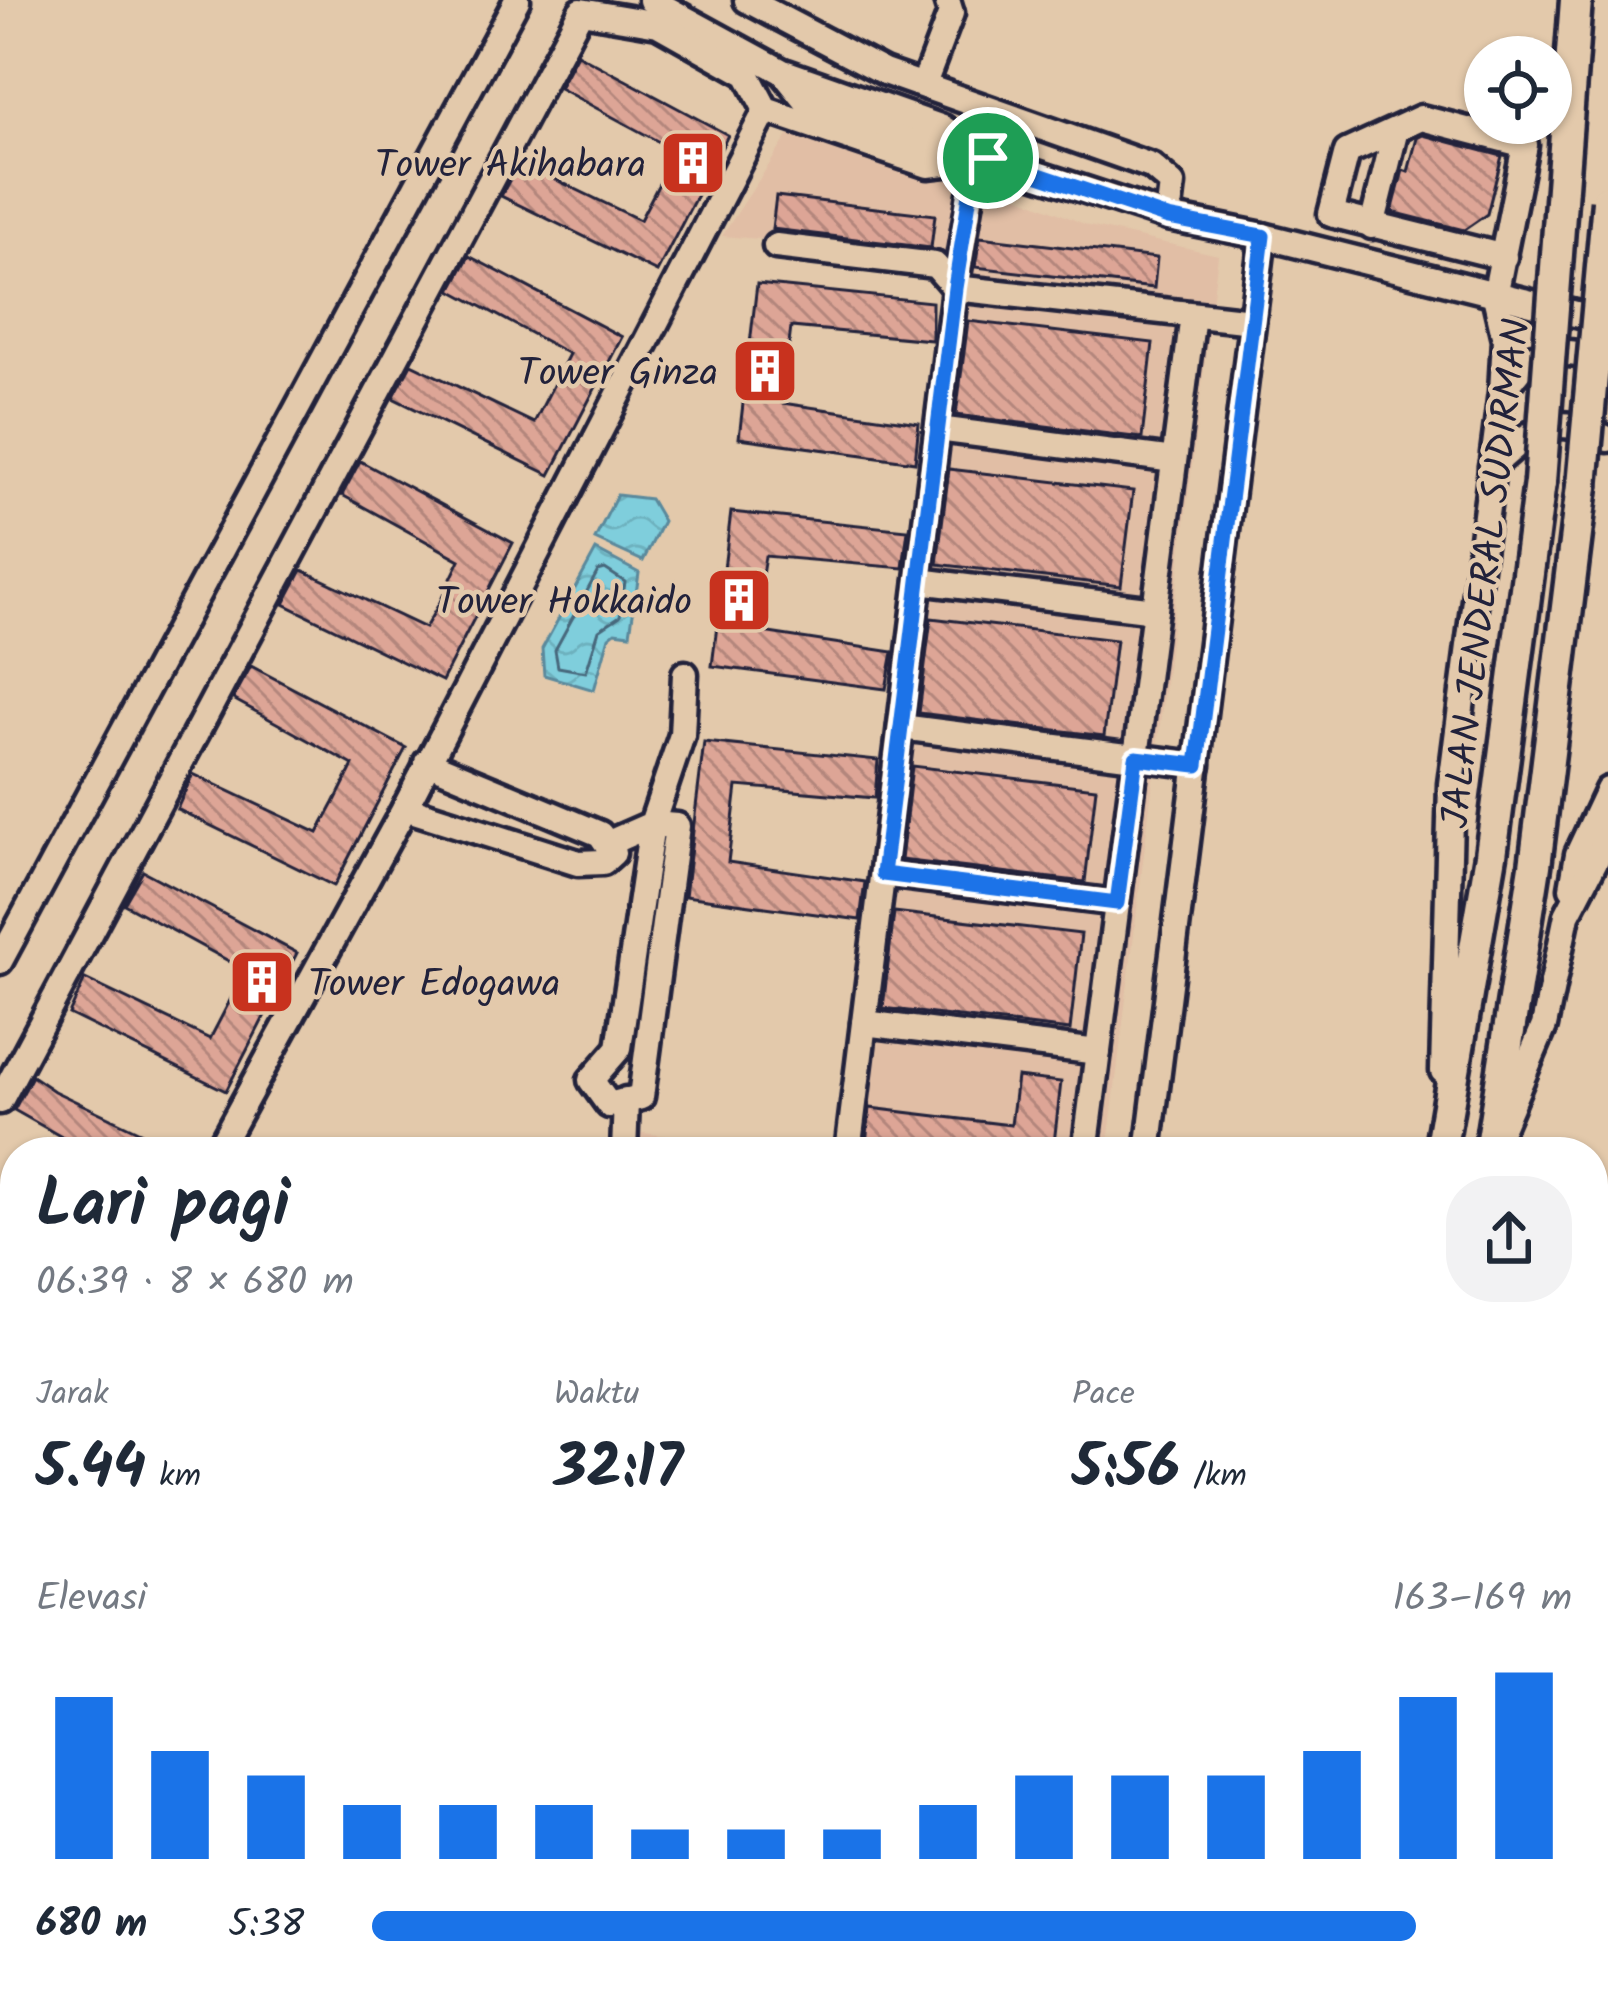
<!DOCTYPE html>
<html lang="id">
<head>
<meta charset="utf-8">
<style>
	:root { --surface:#fff; --page:#f2f2f3; --text:#1f2937; --muted:#747a83; --accent:#1a73e8 }
	body { margin:0; font-family:Kalam,sans-serif; background:var(--page); color:var(--text); height:100vh; display:flex; flex-direction:column; font-size:45px; white-space:nowrap }
	* { box-sizing:border-box; margin:0 }
	p { font-size:39px; color:var(--muted) }
	.icon { flex:none; width:66px; height:66px; fill:none; stroke:currentColor; stroke-width:2; stroke-linecap:round; stroke-linejoin:round }
	.map { position:relative; flex:1; overflow:hidden }
	.side { position:absolute; left:0px; top:1137px; width:1608px; height:861px; display:flex; flex-direction:column; background:var(--surface); border-radius:48px 48px 0 0; box-shadow:0 3px 9px #0004 }
	.side>* { flex:none }
	.buttons { position:absolute; left:1464px; top:36px; display:grid; gap:24px }
	.buttons a { display:grid; place-items:center; width:108px; height:108px; border-radius:50%; background:var(--surface); box-shadow:0 3px 9px #0004; font-size:60px }
	.pin { position:absolute; display:grid; place-items:center; width:102px; height:102px; color:#fff; margin:-51px; border:6px solid #fff; border-radius:50%; box-shadow:0 3px 12px #0007 }
	.round { display:grid; place-items:center; flex:none; width:126px; height:126px; border-radius:48px; background:var(--page) }
	.head { display:flex; align-items:center; justify-content:space-between; height:204px; padding:0 36px }
	h1 { font-size:66px; font-weight:600; line-height:90px }
	.figures { display:grid; grid-template-columns:repeat(3,1fr); gap:18px; height:204px; padding:12px 36px }
	.figures div { display:grid; align-content:center }
	.figures b { font-size:60px; font-weight:600 }
	.figures small { font-size:33px; font-weight:400 }
	.figures p { font-size:33px }
	.chart { height:336px; padding:24px 36px }
	.chart p { display:flex; justify-content:space-between }
	.chart svg { width:100%; height:216px; margin-top:12px; stroke:var(--accent); stroke-width:6 }
	ul { padding:0 36px; list-style:none; font-size:39px }
	li { display:grid; grid-template-columns:192px 144px 1fr; align-items:center; height:90px }
	li i { height:30px; border-radius:15px; background:var(--accent) }
	.map>svg:first-child { display:block }
	.built { fill:#e1bea5 }
	.water { fill:url(#water-waves); stroke:#5a899c; stroke-width:3 }
	.lines { fill:none; stroke-linecap:round; stroke-linejoin:round }
	.shore { stroke:#47677b; stroke-width:3 }
	.building { fill:url(#building-back-hatch); stroke:#22223b; stroke-width:3 }
	.minor-casing { stroke:#22223b; stroke-width:33 }
	.major-casing { stroke:#22223b; stroke-width:39 }
	.minor { stroke:#e3c9ab; stroke-width:24 }
	.major { stroke:#e3c9ab; stroke-width:30 }
	.major-bridge-casing { stroke:#22223b; stroke-width:39; stroke-linecap:butt }
	.major-bridge { stroke:#e3c9ab; stroke-width:30 }
	.route-casing { stroke:#fff; stroke-width:24 }
	.route { stroke:#1a73e8; stroke-width:15 }
	.labels { text-anchor:middle; stroke-width:9; stroke-linejoin:round; paint-order:stroke }
	.poi-label { font-size:39px; fill:#22223b; stroke:#e3c9ab; text-anchor:end }
	.street-label { font-size:39px; fill:#22223b; stroke:#e3c9ab }
</style>
</head>
<body>
<div class="map">
<svg width="1608" height="1996" viewBox="0 0 1608 1996">
	<defs>
		<pattern id="water-waves" width="16" height="10" patternUnits="userSpaceOnUse" patternTransform="scale(3)"><rect width="16" height="10" fill="#7fcedc"/><path d="M0 5q4-4 8 0t8 0" fill="none" stroke="#6db1be"/></pattern>
		<pattern id="building-back-hatch" width="6" height="6" patternUnits="userSpaceOnUse" patternTransform="scale(3)"><rect width="6" height="6" fill="#dda596"/><path d="M-1 5l2 2M0 0l6 6M5-1l2 2" fill="none" stroke="#b3867c"/></pattern>
	</defs>
	<rect width="100%" height="100%" fill="#e3c9ab"/>
	<filter id="ink" filterUnits="userSpaceOnUse"><feTurbulence type="fractalNoise" baseFrequency=".00833" numOctaves="2"/><feDisplacementMap in="SourceGraphic" scale="24" xChannelSelector="R" yChannelSelector="G"/><feConvolveMatrix kernelMatrix="1 2 1 2 8 2 1 2 1" color-interpolation-filters="sRGB"/></filter>
	<g filter="url(#ink)">
		<g class="built">
			<path d="M807,107L1089,226L1218,255L1107,1152H842L951,254L722,236Z"/>
			<path d="M636,1132L787,1152H633Z"/>
			<path d="M362,1983H990L989,1996H362Z"/>
		</g>
		<g class="water">
			<path d="M617,495L650,499L663,521L643,561L595,539Z"/>
			<path d="M596,550L639,573L630,634L615,632L609,637L594,690L544,675L542,649Z"/>
		</g>
		<g class="lines">
			<path class="shore" d="M605,569L625,582L620,616L599,630L586,672L558,667L555,650L598,571Z"/>
		</g>
		<g class="building">
			<path d="M577,54L728,135L657,272L501,196L519,162L640,220L676,151L559,88Z"/>
			<path d="M1423,135L1502,156L1487,214L1464,230L1392,212L1403,170L1408,172L1417,138Z"/>
			<path d="M776,196L935,215L931,248L772,229Z"/>
			<path d="M980,237L1157,258L1154,288L975,267Z"/>
			<path d="M469,256L622,337L550,475L393,398L411,364L534,423L569,354L451,290Z"/>
			<path d="M757,284L932,302V340L791,327L782,403L919,423L915,462L739,438Z"/>
			<path d="M968,321L1153,343L1142,438L956,415Z"/>
			<path d="M360,461L513,543L442,681L284,604L302,570L425,628L440,602L460,560L342,495Z"/>
			<path d="M949,469L1133,491L1121,586L937,564Z"/>
			<path d="M731,512L908,530L903,568L765,556L762,575L756,631L893,652L886,689L712,666Z"/>
			<path d="M931,618L1116,640L1104,736L919,713Z"/>
			<path d="M251,666L406,748L334,886L177,809L193,774L318,833L334,803L353,765L233,699Z"/>
			<path d="M704,742L878,760L875,798L737,786L729,854L728,862L865,882L860,920L685,896Z"/>
			<path d="M912,766L1096,788L1085,882L901,860Z"/>
			<path d="M143,871L297,953L226,1091L69,1014L85,979L210,1039L239,983L245,970L124,904Z"/>
			<path d="M894,912L1081,934L1070,1030L883,1008Z"/>
			<path d="M32,1076L54,1091L182,1152L83,1149L14,1110Z"/>
			<path d="M1017,1077L1061,1082L1053,1152H865L870,1108L1011,1125Z"/>
		</g>
		<g class="lines">
			<g class="minor-casing">
				<g id="minor">
					<path d="M651,0L783,72L807,102L938,150L988,158L1168,217L1263,236L1596,319L1608,328"/>
					<path d="M747,0L884,72L1151,166L1172,184L1168,217"/>
					<path d="M787,73L943,128L981,153"/>
					<path d="M924,84L951,13L947,0"/>
					<path d="M1372,226L1395,133"/>
					<path d="M776,246L935,265L955,288L1252,321"/>
					<path d="M1503,390L1528,358C1555,352 1589,347 1608,371"/>
					<path d="M938,429L1174,460"/>
					<path d="M1492,466C1537,427 1549,411 1608,439"/>
					<path d="M919,581L1155,610"/>
					<path d="M901,727L1197,765"/>
					<path d="M405,808L578,863L603,862L613,853L600,834L427,762"/>
					<path d="M611,842L652,824L677,826L641,1097L609,1105L591,1080L619,1048L652,824L682,735L685,674"/>
					<path d="M883,874L1117,903"/>
					<path d="M1572,888L1578,854L1608,790"/>
					<path d="M0,961L517,0"/>
					<path d="M864,1023L1098,1052"/>
					<path d="M1443,1071L1451,784L1502,392L1505,339L1495,296L1525,145L1421,118L1347,152L1331,214L1504,257"/>
					<path d="M0,1101L581,11L658,24L747,74L766,110L928,165L988,158"/>
					<path d="M1502,1125L1544,1026L1567,915L1608,836"/>
					<path d="M217,1152L405,808L766,110"/>
					<path d="M624,1152L626,1100"/>
					<path d="M848,1152L955,288L971,194L988,158"/>
					<path d="M1085,1152L1193,315"/>
					<path d="M1148,1152L1263,236"/>
					<path d="M0,1314H15"/>
					<path d="M1593,1548L1608,1541"/>
					<path d="M1593,1719L1608,1712"/>
					<path d="M1593,1764L1608,1765"/>
					<path d="M1593,1898H1608"/>
					<path d="M298,1983V1996"/>
					<path d="M336,1996V1983"/>
					<path d="M698,1996L728,1983"/>
					<path d="M963,1996L965,1983"/>
					<path d="M1564,1996L1565,1983"/>
				</g>
			</g>
			<g class="major-casing">
				<g id="major">
					<path d="M1440,1152L1491,855L1540,482"/>
					<path d="M1490,1152L1535,866L1582,486"/>
					<path d="M1324,1996V1983"/>
					<path d="M1378,1996V1983"/>
				</g>
			</g>
			<use href="#minor" class="minor"/>
			<use href="#major" class="major"/>
			<g class="major-bridge-casing">
				<g id="major-bridge">
					<path d="M1540,482L1576,0"/>
					<path d="M1582,486L1608,201"/>
				</g>
			</g>
			<use href="#major-bridge" class="major-bridge"/>
		</g>
	</g>
	<g class="lines" filter="url(#ink)">
		<g class="route-casing">
			<path id="route" d="M988,158L1168,218L1263,236L1197,765L1136,758L1117,903L883,874L955,288L970,194Z"/>
		</g>
		<use href="#route" class="route"/>
	</g>
	<defs>
		<g id="building-square" transform="scale(3.45)"><rect x="-9" y="-9" width="18" height="18" rx="4" fill="#c8321e" stroke="#e3c9ab"/><path d="M-4-6H4V6H1V3H-1V6H-4ZM-2.5-4.3h1.7v1.8h-1.7ZM.8-4.3h1.7v1.8H.8ZM-2.5-1h1.7V.8h-1.7ZM.8-1h1.7V.8H.8Z" fill="#fff"/></g>
	</defs>
	<g fill-rule="evenodd">
		<use href="#building-square" x="693" y="163"/>
		<use href="#building-square" x="765" y="371"/>
		<use href="#building-square" x="739" y="600"/>
		<use href="#building-square" x="262" y="982"/>
	</g>
	<g class="labels">
		<g class="poi-label">
			<text x="646" y="177">Tower Akihabara</text>
			<text x="718" y="385">Tower Ginza</text>
			<text x="692" y="614">Tower Hokkaido</text>
			<text x="308" y="996" text-anchor="start">Tower Edogawa</text>
		</g>
		<g class="street-label">
			<text transform="translate(1484 573) rotate(-83)" y="14">JALAN JENDERAL SUDIRMAN</text>
		</g>
	</g>
</svg>
<div class="buttons">
<a><svg class="icon" aria-label="locate" viewBox="0 0 24 24"><circle cx="12" cy="12" r="6"/><path d="M12 2v4M12 18v4M2 12h4M18 12h4"/></svg></a>
</div>
<div class="pin" style="left:988px;top:158px;background:#1e9e55"><svg class="icon" aria-label="arrive" viewBox="0 0 24 24"><path d="M6 21V4h12l-3 4 3 4H6"/></svg></div>
<section class="side">
<div class="head"><div><h1>Lari pagi</h1><p>06:39 · 8 × 680 m</p></div><a class="round"><svg class="icon" aria-label="share" viewBox="0 0 24 24"><path d="M12 15V3M7 8l5-5 5 5M5 13v7h14v-7"/></svg></a></div>
<div class="figures">
<div><p>Jarak</p><b>5.44<small> km</small></b></div>
<div><p>Waktu</p><b>32:17</b></div>
<div><p>Pace</p><b>5:56<small> /km</small></b></div>
</div>
<div class="chart"><p><span>Elevasi</span>163–169 m</p>
<svg viewBox="0 0 160 44" preserveAspectRatio="none"><path d="M5 44V11M15 44V22M25 44V27M35 44V33M45 44V33M55 44V33M65 44V38M75 44V38M85 44V38M95 44V33M105 44V27M115 44V27M125 44V27M135 44V22M145 44V11M155 44V6"/></svg>
</div>
<ul>
<li><b>680 m</b>5:38<i style="width:87%"></i></li>
</ul>
</section>
</div>
</body>
</html>
